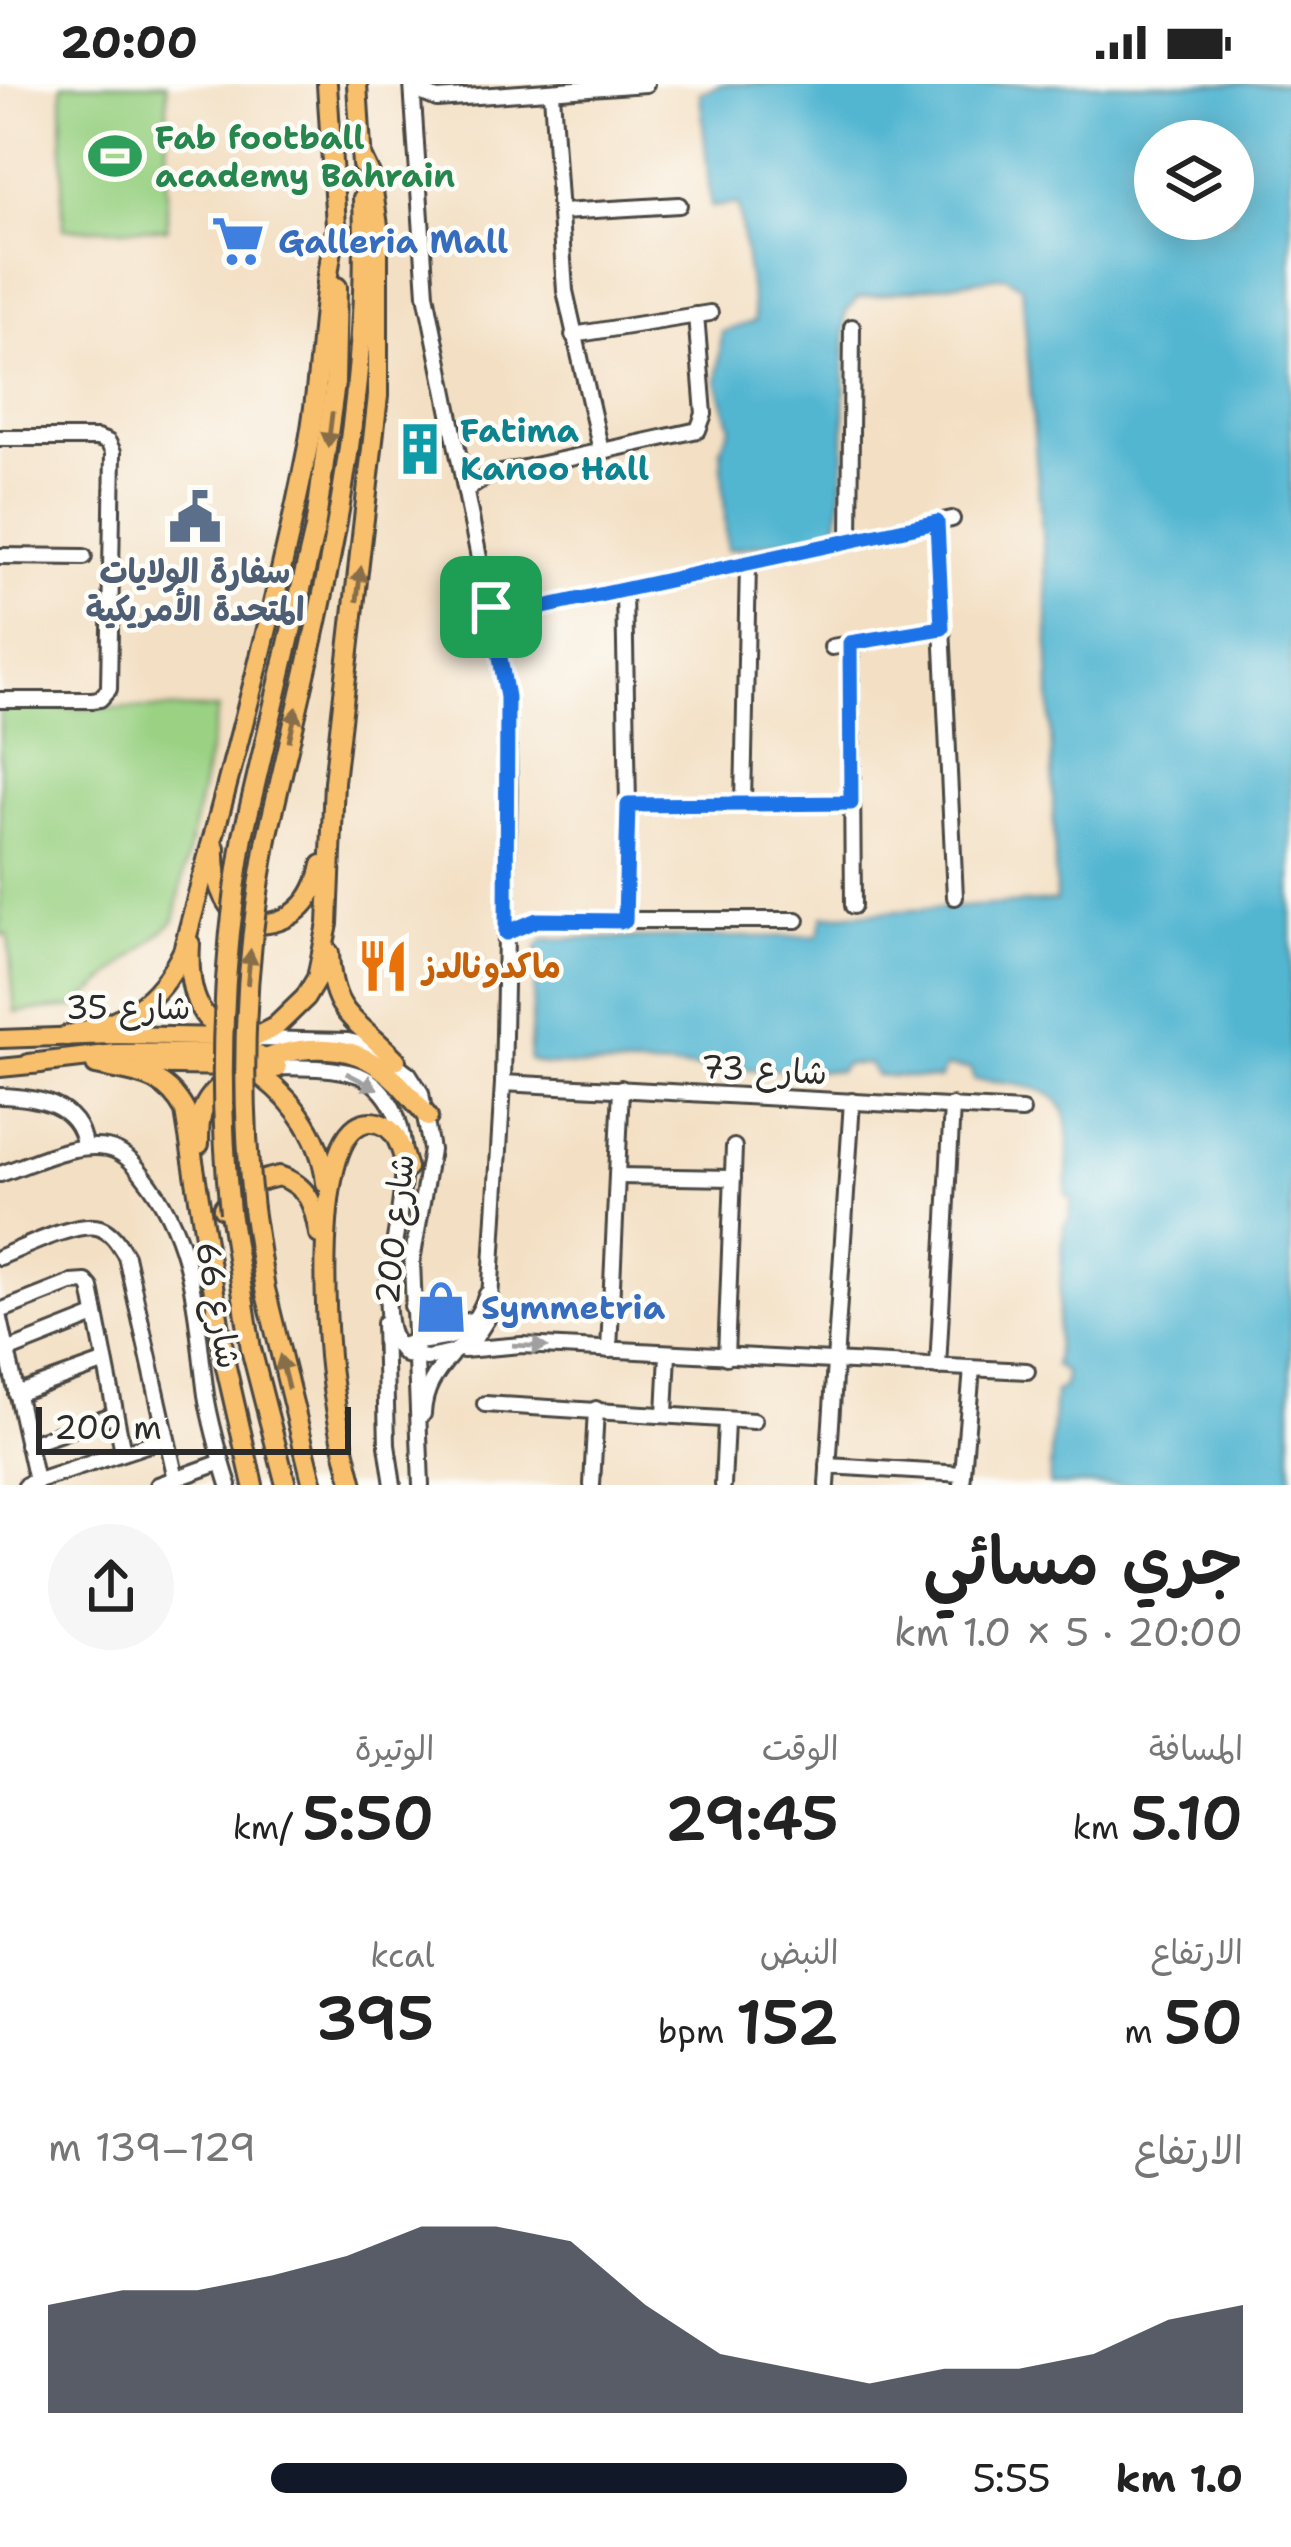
<!DOCTYPE html>
<html lang="ar">
<head>
<meta charset="utf-8">
<style>
	:root { --surface:#fff; --page:#f6f6f6; --text:#222; --muted:#767676; --accent:#111827 }
	body { margin:0; font-family:"Shantell Sans","Playpen Sans Arabic",sans-serif; background:var(--page); color:var(--text); direction:rtl; height:100vh; display:flex; flex-direction:column; font-size:45px; white-space:nowrap }
	* { box-sizing:border-box; margin:0 }
	p { font-size:39px; color:var(--muted) }
	.icon { flex:none; width:66px; height:66px; fill:none; stroke:currentColor; stroke-width:2; stroke-linecap:round; stroke-linejoin:round }
	.map { position:relative; height:1401px; overflow:hidden; direction:ltr }
	.panel { display:flex; flex-direction:column; background:var(--surface); flex:1 }
	.panel>* { flex:none }
	.fabs { position:absolute; left:1134px; top:36px; display:grid; gap:24px }
	.fabs a { display:grid; place-items:center; width:120px; height:120px; border-radius:50%; background:var(--surface); box-shadow:0 6px 30px #0003; font-size:60px }
	.scale { position:absolute; left:36px; bottom:30px; width:315px; box-sizing:border-box; padding-left:12px; border:6px solid #2b2b2b; border-top:0; font-size:33px; line-height:42px; white-space:nowrap; color:#2b2b2b; -webkit-text-stroke:9px #fdfcf7; paint-order:stroke }
	.pin { position:absolute; display:grid; place-items:center; width:102px; height:102px; color:#fff; margin:-51px; border-radius:24px; box-shadow:0 6px 18px #0006 }
	.round { display:grid; place-items:center; flex:none; width:126px; height:126px; border-radius:63px; background:var(--page) }
	.overview { display:flex; align-items:center; justify-content:space-between; height:204px; padding:0 48px }
	h1 { font-size:66px; font-weight:600; line-height:90px }
	.metrics { display:grid; grid-template-columns:repeat(3,1fr); gap:18px; height:204px; padding:12px 48px }
	.metrics div { display:grid; align-content:center }
	.metrics b { font-size:60px; font-weight:600 }
	.metrics small { font-size:33px; font-weight:400 }
	.metrics p { font-size:33px }
	.chart { height:336px; padding:24px 48px }
	.chart p { display:flex; justify-content:space-between }
	.chart svg { width:100%; height:216px; margin-top:12px; fill:var(--accent); opacity:.7 }
	ul { padding:0 48px; list-style:none; font-size:39px }
	li { display:grid; grid-template-columns:192px 144px 1fr; align-items:center; height:90px }
	li i { height:30px; border-radius:15px; background:var(--accent) }
	.status { display:flex; justify-content:space-between; align-items:center; height:84px; padding:0 60px; background:var(--surface); direction:ltr }
	.status svg { height:33px; fill:currentColor }
	.map>svg:first-child { display:block }
	.green { fill:#9ad183; stroke:#627e57; stroke-width:3 }
	.water { fill:#52b6d1; stroke:#3e707e; stroke-width:3; fill-rule:evenodd }
	.lines { fill:none; stroke-linecap:round; stroke-linejoin:round }
	.minor-casing { stroke:#494642; stroke-width:20 }
	.major-casing { stroke:#494642; stroke-width:22 }
	.highway-casing { stroke:#494642; stroke-width:24 }
	.minor { stroke:#fff; stroke-width:14 }
	.major { stroke:#f8bf6c; stroke-width:16 }
	.highway { stroke:#f8bf6c; stroke-width:18 }
	.highway-bridge-casing { stroke:#494642; stroke-width:24; stroke-linecap:butt }
	.highway-bridge { stroke:#f8bf6c; stroke-width:18 }
	.oneway { fill:#876e48 }
	.oneway2 { fill:#a0a0a0 }
	.route-casing { stroke:#fff; stroke-width:24 }
	.route { stroke:#1a73e8; stroke-width:15 }
	.labels { text-anchor:middle; stroke-width:9; stroke-linejoin:round; paint-order:stroke }
	.leisure-label { font-size:33px; font-weight:bold; fill:#27864d; stroke:#fdfcf7; text-anchor:start }
	.shop-label { font-size:33px; font-weight:bold; fill:#366cbe; stroke:#fdfcf7; text-anchor:start }
	.culture-label { font-size:33px; font-weight:bold; fill:#0d838f; stroke:#fdfcf7; text-anchor:start }
	.service-label { font-size:33px; font-weight:bold; fill:#4e5e75; stroke:#fdfcf7 }
	.food-label { font-size:33px; font-weight:bold; fill:#c56008; stroke:#fdfcf7; text-anchor:start }
	.street-label { font-size:33px; fill:#2b2b2b; stroke:#fdfcf7 }
</style>
</head>
<body>
<div class="status"><b>20:00</b><svg viewBox="0 0 49 12"><path d="M0 12V9h3v3zM5 12V6h3v6zM10 12V3h3v9zM15 12V0h3v12zM26 1h20v11H26zM47 4h2v5h-2z"/></svg></div>
<div class="map">
<svg width="1291" height="1401" viewBox="0 0 1291 1401">
	<rect width="100%" height="100%" fill="#fdfcf7"/>
	<filter id="ink" filterUnits="userSpaceOnUse"><feTurbulence type="fractalNoise" baseFrequency=".00833" numOctaves="2"/><feDisplacementMap in="SourceGraphic" scale="24" xChannelSelector="R" yChannelSelector="G"/><feConvolveMatrix kernelMatrix="1 2 1 2 8 2 1 2 1" color-interpolation-filters="sRGB"/></filter>
	<filter id="wash" filterUnits="userSpaceOnUse"><feTurbulence type="fractalNoise" baseFrequency=".004" numOctaves="4" result="noise"/><feDisplacementMap in="SourceGraphic" scale="48" xChannelSelector="R" yChannelSelector="G"/><feGaussianBlur stdDeviation="2.7" result="paint"/><feColorMatrix in="noise" values="0 0 0 0 0 0 0 0 0 0 0 0 0 0 0 0 0 1.4 0 .05"/><feComposite in="paint" operator="in"/></filter>
	<g filter="url(#wash)">
		<rect width="100%" height="100%" fill="#f3dfc3"/>
		<g class="green">
			<path d="M62,0H167V145H63Z"/>
			<path d="M0,623L218,625L174,837L75,923L15,928L8,851H0Z"/>
		</g>
		<path class="water" d="M723,0H1291V1401H1049L1055,1308L1064,1302L1066,1289L1055,1282L1064,1141L1069,1135L1072,1115L1066,1111C1071,1014 1077,1005 974,996L970,985L946,983L939,995L875,991L870,980H845L839,987L545,981L529,976L537,864L544,855L818,852L823,832L1056,817L1047,510L1022,203L1005,192L858,214L845,229L844,388L837,447L727,466L721,364L731,342L717,298L722,248L755,237L738,120L711,123L700,9ZM1155,57H1233V135H1155Z"/>
	</g>
	<g filter="url(#ink)">
		<g class="lines">
			<g class="minor-casing">
				<g id="minor">
					<path d="M413,5L437,15L646,0"/>
					<path d="M552,9L565,207L601,367"/>
					<path d="M561,128L679,121"/>
					<path d="M573,251L710,229"/>
					<path d="M0,354H97L108,358L113,368L109,605L100,615L92,616H0"/>
					<path d="M466,406L488,392L698,346L704,330L696,231"/>
					<path d="M937,438L955,813"/>
					<path d="M850,457L852,243"/>
					<path d="M0,472L84,473"/>
					<path d="M624,506L628,721L625,837"/>
					<path d="M491,523L525,527L952,435"/>
					<path d="M851,559L853,822"/>
					<path d="M832,563L942,544"/>
					<path d="M743,719L748,480"/>
					<path d="M628,721L851,719"/>
					<path d="M505,849L537,836H797"/>
					<path d="M256,955L348,957L374,963L409,990L421,1009L431,1066L412,1177L421,1401"/>
					<path d="M271,983C298,984 330,982 355,990C370,994 382,1006 390,1019C434,1090 354,1227 406,1271L427,1274L452,1269L475,1254L489,1232L503,999L509,706L507,613L426,210L412,0"/>
					<path d="M503,999L1022,1027"/>
					<path d="M0,1012C36,1013 78,1019 84,1061"/>
					<path d="M0,1090C34,1079 71,1058 107,1064C123,1067 134,1079 143,1091C196,1157 195,1230 206,1311C211,1342 220,1372 229,1401"/>
					<path d="M617,1092L733,1094"/>
					<path d="M0,1173C23,1164 78,1136 100,1144C113,1149 119,1161 126,1172L176,1395"/>
					<path d="M412,1222C428,1241 448,1248 471,1236"/>
					<path d="M0,1227L71,1199L86,1198L91,1204L123,1368"/>
					<path d="M0,1235L36,1397"/>
					<path d="M384,1239L387,1361L393,1401"/>
					<path d="M407,1260C451,1251 468,1261 487,1210"/>
					<path d="M463,1266L522,1261L1027,1287"/>
					<path d="M609,1266L621,1004"/>
					<path d="M7,1267L95,1232"/>
					<path d="M726,1273L734,1063"/>
					<path d="M938,1283L952,1022"/>
					<path d="M16,1310L103,1279"/>
					<path d="M485,1320L754,1337"/>
					<path d="M665,1329L668,1270"/>
					<path d="M423,1330C424,1305 435,1290 451,1271"/>
					<path d="M27,1361L115,1330"/>
					<path d="M828,1382L963,1390"/>
					<path d="M26,1401L164,1355"/>
					<path d="M158,1401L222,1378"/>
					<path d="M592,1401L596,1325"/>
					<path d="M723,1401L726,1338"/>
					<path d="M827,1401L852,1017"/>
					<path d="M962,1401L972,1285"/>
				</g>
			</g>
			<g class="major-casing">
				<g id="major">
					<path d="M0,955L112,951L232,953"/>
					<path d="M121,981L233,983"/>
					<path d="M0,984L41,980"/>
				</g>
			</g>
			<g class="highway-casing">
				<g id="highway">
					<path d="M327,0L337,157"/>
					<path d="M357,0L362,81"/>
					<path d="M243,752L315,445L335,299L337,203"/>
					<path d="M267,754C317,538 372,338 363,114"/>
					<path d="M215,764C214,795 222,825 250,840C291,842 314,819 322,781"/>
					<path d="M190,860C185,940 219,945 277,984"/>
					<path d="M329,869C332,933 355,933 396,976"/>
					<path d="M66,952C124,937 156,923 183,867C227,699 274,533 308,362C322,291 320,217 336,146"/>
					<path d="M242,979C286,1006 321,1047 326,1099"/>
					<path d="M29,980L115,970L224,969L275,943L305,914L317,894L328,840L334,698L378,312V142L371,93L362,74"/>
					<path d="M96,981C136,990 164,988 185,1027L226,1283L253,1401"/>
					<path d="M199,1060C199,1045 199,1029 208,1016C238,972 321,950 368,976C393,989 410,1012 428,1033"/>
					<path d="M223,1124L240,1102L279,1092C309,1102 314,1121 319,1150"/>
					<path d="M253,1125L265,1205L313,1401"/>
					<path d="M230,1128L251,1265L286,1401"/>
					<path d="M353,1401C342,1359 333,1316 329,1272C326,1235 311,1021 378,1039C399,1045 401,1067 407,1084"/>
				</g>
			</g>
			<use href="#minor" class="minor"/>
			<use href="#major" class="major"/>
			<use href="#highway" class="highway"/>
			<g class="highway-bridge-casing">
				<g id="highway-bridge">
					<path d="M253,1125C239,1000 244,877 267,754"/>
					<path d="M230,1128C217,1003 222,877 243,752"/>
				</g>
			</g>
			<use href="#highway-bridge" class="highway-bridge"/>
		</g>
		<defs><path id="oneway-solid" d="M-6-.8H1V-3.2L6.5 0L1 3.2V.8H-6Z" transform="scale(3)"/></defs>
		<g class="oneway">
			<use href="#oneway-solid" transform="translate(330 346) rotate(97)"/>
			<use href="#oneway-solid" transform="translate(359 500) rotate(-83)"/>
			<use href="#oneway-solid" transform="translate(293 640) rotate(-77)"/>
			<use href="#oneway-solid" transform="translate(249 883) rotate(-85)"/>
			<use href="#oneway-solid" transform="translate(284 1288) rotate(-104)"/>
		</g>
		<g class="oneway2">
			<use href="#oneway-solid" transform="translate(362 997) rotate(27)"/>
			<use href="#oneway-solid" transform="translate(530 1262) rotate(3)"/>
		</g>
	</g>
	<g class="lines" filter="url(#ink)">
		<g class="route-casing">
			<path id="route" d="M937,438L942,544L850,559L851,719L628,721L625,837L537,836L506,849L507,613L491,523L525,527Z"/>
		</g>
		<use href="#route" class="route"/>
	</g>
	<defs>
		<g id="stadium-bare" transform="scale(4.14)"><path d="M0-5a6.5 5 0 1 0 0 10a6.5 5 0 1 0 0-10ZM-3.5-1.8h7v3.6h-7Z" fill="#2e9e5b" stroke="#fdfcf7" stroke-width="2.5" paint-order="stroke"/></g>
		<g id="supermarket-bare" transform="scale(4.14)"><path d="M-6-5.5h2.5l.6 2H6L4.5 2H-2.5L-4.4-4H-6ZM-1.5 3.2a1.3 1.3 0 1 0 .1 0ZM3 3.2a1.3 1.3 0 1 0 .1 0Z" fill="#3f7fe0" stroke="#fdfcf7" stroke-width="2.5" paint-order="stroke"/></g>
		<g id="building-bare" transform="scale(4.14)"><path d="M-4-6H4V6H1V3H-1V6H-4ZM-2.5-4.3h1.7v1.8h-1.7ZM.8-4.3h1.7v1.8H.8ZM-2.5-1h1.7V.8h-1.7ZM.8-1h1.7V.8H.8Z" fill="#0f9aa8" stroke="#fdfcf7" stroke-width="2.5" paint-order="stroke"/></g>
		<g id="civic-bare" transform="scale(4.14)"><path d="M-.6-6.5H3V-4.5H.6V-3L4-1V1h2V6H-6V1h2V-1L-.6-3ZM-1.2 2.5V6h2.4V2.5Z" fill="#5c6f8a" stroke="#fdfcf7" stroke-width="2.5" paint-order="stroke"/></g>
		<g id="restaurant-bare" transform="scale(4.14)"><path d="M-5-6h1v4h1v-4h1v4h1v-4h1v5L-1.5 .5V6h-2V.5L-5-1ZM5-6V6H3V1.5H1.5Q1.5-4 5-6Z" fill="#e8710a" stroke="#fdfcf7" stroke-width="2.5" paint-order="stroke"/></g>
		<g id="shop-bare" transform="scale(4.14)"><path d="M-5-2.5h2.3a2.7 3.5 0 0 1 5.4 0H5L5.5 6h-11ZM-1.5-2.5h3a1.5 2.3 0 0 0-3 0Z" fill="#3f7fe0" stroke="#fdfcf7" stroke-width="2.5" paint-order="stroke"/></g>
	</defs>
	<g fill-rule="evenodd">
		<use href="#stadium-bare" x="115" y="72"/>
		<use href="#supermarket-bare" x="238" y="157"/>
		<use href="#building-bare" x="420" y="365"/>
		<use href="#civic-bare" x="195" y="433"/>
		<use href="#restaurant-bare" x="383" y="882"/>
		<use href="#shop-bare" x="441" y="1223"/>
	</g>
	<g class="labels">
		<g class="leisure-label">
			<text x="155" y="65">Fab football<tspan x="155" dy="38">academy Bahrain</tspan></text>
		</g>
		<g class="shop-label">
			<text x="278" y="169">Galleria Mall</text>
			<text x="481" y="1235">Symmetria</text>
		</g>
		<g class="culture-label">
			<text x="460" y="358">Fatima<tspan x="460" dy="38">Kanoo Hall</tspan></text>
		</g>
		<g class="service-label">
			<text x="195" y="499">سفارة الولايات<tspan x="195" dy="38">المتحدة الأمريكية</tspan></text>
		</g>
		<g class="food-label">
			<text x="423" y="894">ماكدونالدز</text>
		</g>
		<g class="street-label">
			<text x="128" y="935">شارع 35</text>
			<text transform="translate(764 985) rotate(3)" y="12">شارع 73</text>
			<text transform="translate(394 1145) rotate(-84)" y="12">شارع 200</text>
			<text transform="translate(219 1221) rotate(80)" y="12">شارع 66</text>
		</g>
	</g>
</svg>
<div class="fabs">
<a><svg class="icon" aria-label="layers" viewBox="0 0 24 24"><path d="M12 4l9 5-9 5-9-5zM3 14l9 5 9-5"/></svg></a>
</div>
<div class="scale">200 m</div>
<div class="pin" style="left:491px;top:523px;background:#1e9e55"><svg class="icon" aria-label="arrive" viewBox="0 0 24 24"><path d="M6 21V4h12l-3 4 3 4H6"/></svg></div>
</div>
<section class="panel">
<div class="overview"><div><h1>جري مسائي</h1><p>20:00 · 5 × 1.0 km</p></div><a class="round"><svg class="icon" aria-label="share" viewBox="0 0 24 24"><path d="M12 15V3M7 8l5-5 5 5M5 13v7h14v-7"/></svg></a></div>
<div class="metrics">
<div><p>المسافة</p><b>5.10<small> km</small></b></div>
<div><p>الوقت</p><b>29:45</b></div>
<div><p>الوتيرة</p><b>5:50<small> /km</small></b></div>
</div>
<div class="metrics">
<div><p>الارتفاع</p><b>50<small> m</small></b></div>
<div><p>النبض</p><b>152<small> bpm</small></b></div>
<div><p>kcal</p><b>395</b></div>
</div>
<div class="chart"><p><span>الارتفاع</span>129–139 m</p>
<svg viewBox="0 0 160 44" preserveAspectRatio="none"><path d="M0 44V22L10 19L20 19L30 16L40 12L50 6L60 6L70 9L80 22L90 32L100 35L110 38L120 35L130 35L140 32L150 25L160 22V44z"/></svg>
</div>
<ul>
<li><b>1.0 km</b>5:55<i style="width:74%"></i></li>
</ul>
</section>
</body>
</html>
